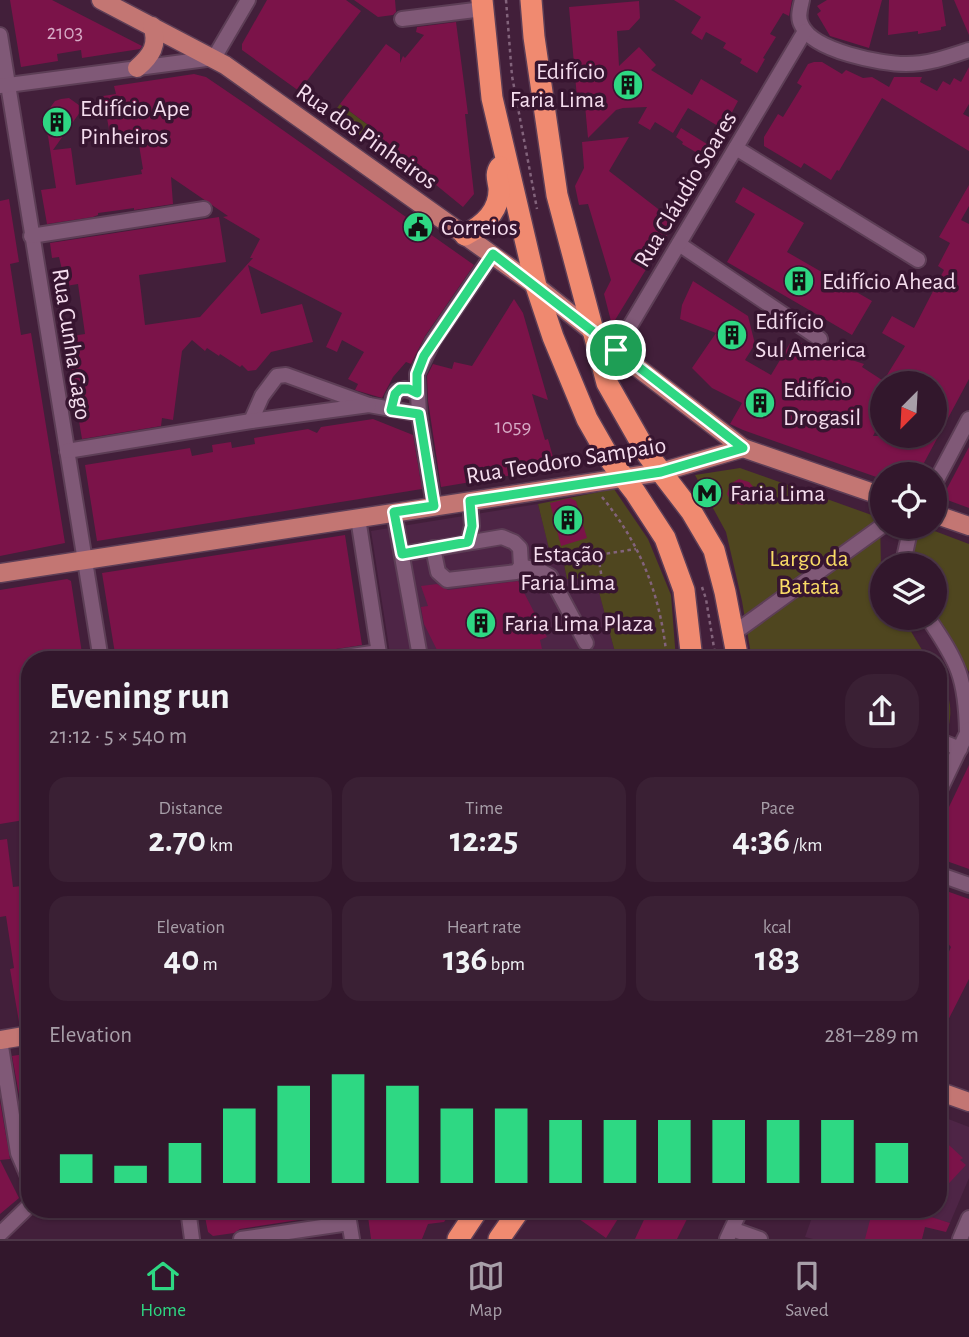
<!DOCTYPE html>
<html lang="en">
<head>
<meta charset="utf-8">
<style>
	:root { --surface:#32172c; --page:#3a2034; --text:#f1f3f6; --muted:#a89fa9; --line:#4d3648; --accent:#2ed883 }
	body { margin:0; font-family:"Alegreya Sans",sans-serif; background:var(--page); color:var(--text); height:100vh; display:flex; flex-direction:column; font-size:26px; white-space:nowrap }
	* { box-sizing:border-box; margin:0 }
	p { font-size:23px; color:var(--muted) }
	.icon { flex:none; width:38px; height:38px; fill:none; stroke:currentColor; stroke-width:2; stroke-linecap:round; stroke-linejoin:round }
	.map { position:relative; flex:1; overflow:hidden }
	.sheet { position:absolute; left:21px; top:651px; width:926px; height:567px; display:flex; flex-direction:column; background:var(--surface); border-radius:28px; box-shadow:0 2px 5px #0004,0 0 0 2px var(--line) }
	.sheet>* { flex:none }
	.needle { width:46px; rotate:204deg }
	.fabs { position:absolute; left:870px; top:371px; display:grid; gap:14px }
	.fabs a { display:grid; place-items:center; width:77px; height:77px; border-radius:50%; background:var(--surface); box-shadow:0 2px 5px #0004,0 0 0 2px var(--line); font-size:35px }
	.pin { position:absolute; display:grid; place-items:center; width:60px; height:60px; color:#fff; margin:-30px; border:4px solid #fff; border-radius:50%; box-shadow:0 2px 7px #0007 }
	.round { display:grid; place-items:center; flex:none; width:74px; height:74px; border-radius:28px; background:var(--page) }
	.overview { display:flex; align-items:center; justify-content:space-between; height:119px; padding:0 28px }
	h1 { font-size:38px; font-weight:700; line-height:52px }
	.figures { display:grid; grid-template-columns:repeat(3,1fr); gap:10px; height:119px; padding:7px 28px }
	.figures div { display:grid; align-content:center; border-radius:18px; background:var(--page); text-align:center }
	.figures b { font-size:35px; font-weight:700 }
	.figures small { font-size:19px; font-weight:400 }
	.figures p { font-size:19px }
	.chart { height:196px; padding:14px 28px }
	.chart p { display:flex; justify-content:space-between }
	.chart svg { width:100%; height:126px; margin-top:7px; stroke:var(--accent); stroke-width:6 }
	.tab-bar { display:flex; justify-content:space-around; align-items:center; height:98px; border-top:2px solid var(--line); background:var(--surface); font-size:19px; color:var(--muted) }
	.tab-bar a { display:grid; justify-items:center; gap:4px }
	.tab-bar .active { color:var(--accent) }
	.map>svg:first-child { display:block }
	.built { fill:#4e2546 }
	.green { fill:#4f461f }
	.building { fill:#7b1349; fill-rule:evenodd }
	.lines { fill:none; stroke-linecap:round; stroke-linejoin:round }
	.minor-casing { stroke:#5d3e56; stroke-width:18 }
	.major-casing { stroke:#5d3e56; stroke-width:21 }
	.highway-casing { stroke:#5d3e56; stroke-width:24 }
	.path { stroke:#82637b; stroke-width:2.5; stroke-dasharray:3.5 3.5; stroke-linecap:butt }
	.minor { stroke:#805977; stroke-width:14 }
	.major { stroke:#c37673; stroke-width:18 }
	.highway { stroke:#f08a70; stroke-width:21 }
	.route-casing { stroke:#fff; stroke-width:14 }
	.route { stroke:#2ed883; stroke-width:9 }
	.labels { text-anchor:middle; stroke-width:7; stroke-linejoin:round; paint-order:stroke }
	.number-label { font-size:21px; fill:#d6aac5 }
	.poi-label { font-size:24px; fill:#f5ddee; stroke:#371530; text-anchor:start }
	.street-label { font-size:24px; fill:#f5ddee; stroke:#371530 }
	.park-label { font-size:24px; fill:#f9db66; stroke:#371530 }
</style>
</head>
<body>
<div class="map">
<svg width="969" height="1239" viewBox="0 0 969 1239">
	<rect width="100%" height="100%" fill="#421f3a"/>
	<g class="built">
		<path d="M538,504L551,556L562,555L567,579L595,576L617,660H391L371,531Z"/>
		<path d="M938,1115L969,1127V1178L950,1223L921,1215L908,1239H813L805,1237L815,1209H938Z"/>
	</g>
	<g class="green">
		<path d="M340,104L376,131L368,141L332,115Z"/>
		<path d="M740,468L880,518L882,618H903L928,660H752L742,601L726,532L695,475Z"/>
		<path d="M614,489L648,539L671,595L676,660H617L595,577L567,579L562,555L551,557L538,504Z"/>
		<path d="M918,527H924L969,544V672L935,615L934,565H912L914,538Z"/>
		<path d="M938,675C957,706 951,721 941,753L938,752Z"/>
	</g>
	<g class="building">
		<path d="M10,0H52L142,46L140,49L82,58L81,50L57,54L58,61L21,67Z"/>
		<path d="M267,0H346L361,11L299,91L242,50V44Z"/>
		<path d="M354,0H395L396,12L393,15L378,17Z"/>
		<path d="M674,0H792L789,16L783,13L770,34L776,37L763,58L765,59L757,73L740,63L742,59L723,48L726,43L706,32L702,40L691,33L701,17Z"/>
		<path d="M827,0H882L869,48L830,36L817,14L821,11L817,6Z"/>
		<path d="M889,0H942L946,26L941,27V30L918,34V31L888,35Z"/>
		<path d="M954,0H969V35Z"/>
		<path d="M639,1L640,18L629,30L617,31L619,66L639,47L656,65L651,70L692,95L701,79L738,101L723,129L688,108L673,133L655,122L650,130L638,123L647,107L623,108L616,110L588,138L585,105L577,98L569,7Z"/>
		<path d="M456,22L468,114H465L474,194L463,207L419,171L415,174L374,145L382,135L340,104L386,44L400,54V63L403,56L405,58L424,35L416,32L417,27Z"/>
		<path d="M814,62H822L842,74L846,70L863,78L872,77L889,87L894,77H922L920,82L937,91L943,81L950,85L954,78L961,82L969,67V104L963,114L969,117V151L882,98L839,171L837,170L831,180L804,163L801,168L764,146V137L778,114L783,117L802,86L797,83L808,64Z"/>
		<path d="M194,74L206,77L250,107L474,265L425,336L411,364L406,362L393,377L382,398L355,390L358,384L348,379L364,352L342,340L337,352L326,347L342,313L248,265L261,314L302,304L313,342L271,352L256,370L248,371L242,365L240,367L220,354L219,356L207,348L205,351L192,340L182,351L173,420L162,418L161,426L82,439L65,337L85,334L78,284L66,286L59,257L52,258L50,243L219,217L226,262L139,275L145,325L200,317L253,258H250L260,239L223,217L228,216L171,177L173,204L134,210V208L113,211L98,213V215L93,217L47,224L41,190L56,188L48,136L41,125V120L55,101L61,99L69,98L83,108L53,150L71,148L76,185L142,174L141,170L143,169L139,145L126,147L125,143L112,146L103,96L116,94L114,86Z"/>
		<path d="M718,127L728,133L718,151L710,146L704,157L682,144L683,142L676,137L681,128L707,144Z"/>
		<path d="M629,137L609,171L675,222L612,325L604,294L611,280L588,204L579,205L575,186L584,168L582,142Z"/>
		<path d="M969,185V206L961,220L969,224V379L918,474H882V479L743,430L730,424L742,403L712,388L692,368L716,333L680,319L682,305L693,281L748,316L755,344L745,360L771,375L792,340L864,364L862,367L882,380V383L905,346L882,333L892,316L914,328L944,270L938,266L950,243L939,237ZM882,383H934V436H873L882,418Z"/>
		<path d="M743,187L804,223L787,252L872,301L852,335L727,262L755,214L735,202Z"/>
		<path d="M9,199L19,262L10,264L21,335L31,333L65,543L0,556V201Z"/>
		<path d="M514,299L523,313L548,400L532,394L545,440L548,439L556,468L441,487L428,401L427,376L433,364L452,369L454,362L472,366Z"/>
		<path d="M373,419L413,435L422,489L97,541L85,465L190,448L192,456L213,452L212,445L231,442L232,448L255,444L254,438L308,429L317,433L321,427Z"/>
		<path d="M969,447V508L942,498Z"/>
		<path d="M739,479L749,482L756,490L751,501L742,505L732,503L727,494L730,484Z"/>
		<path d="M570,498L576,501L587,538L561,546L550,503Z"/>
		<path d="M345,535L362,645L323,651L319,653L316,660H116L102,573Z"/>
		<path d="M67,579L71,581L83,660H30V819L0,824V590Z"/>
		<path d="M518,581L547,637L540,640L543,654L509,660H442L424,624L421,607L428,606L421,586L437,584L448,590Z"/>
		<path d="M969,765V869L938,858V830Z"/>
		<path d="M7,839L13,887L30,885V963H26L30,989V1020L19,1022L10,969L14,968L6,916L0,917V840Z"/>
		<path d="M938,888L969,899V979L938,1040V976L951,947L944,939L938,938Z"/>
		<path d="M30,1053V1155L12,1056Z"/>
		<path d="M0,1101L10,1159L0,1160Z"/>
		<path d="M938,1135L963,1158L960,1160L966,1165L938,1195Z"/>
		<path d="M0,1160L19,1198L0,1214Z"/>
		<path d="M210,1209H338V1214L240,1229L234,1233L213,1236L208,1232L205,1217L211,1216Z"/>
		<path d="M367,1209H453L444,1222L428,1224L422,1239H371Z"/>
		<path d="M565,1209H624L606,1238Z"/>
		<path d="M649,1209H692L677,1239H635Z"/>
		<path d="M866,1209H906L950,1223L946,1232L925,1227L922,1239H865L870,1220L874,1216Z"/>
	</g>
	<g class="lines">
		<g class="minor-casing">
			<g id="minor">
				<path d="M802,0C800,9 797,18 802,26C814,51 881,64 906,64C928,64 948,57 969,50"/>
				<path d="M402,19L483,9"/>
				<path d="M0,35L101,660"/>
				<path d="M0,86L214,58L248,0"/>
				<path d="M736,148L918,260"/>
				<path d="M31,236L204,209"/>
				<path d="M679,244L820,339"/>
				<path d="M611,358L805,31"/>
				<path d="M391,409L393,398L397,391L405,389L417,393"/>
				<path d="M251,421L262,396L277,376L286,375L369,405L419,414"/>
				<path d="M67,451L251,421L369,405"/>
				<path d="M934,485L969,419"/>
				<path d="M434,506L419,414L417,374L433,341L493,254"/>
				<path d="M394,512L419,651"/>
				<path d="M358,518L380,660"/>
				<path d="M468,542L472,526L470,501"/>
				<path d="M402,554L502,537L514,542L520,548L521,566L516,572L447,580L438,572L433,548"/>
				<path d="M905,565L904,558L911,527"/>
				<path d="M521,566L541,571L550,576L586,643"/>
				<path d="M928,618C958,662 966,678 967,732"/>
				<path d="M734,633L882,526"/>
				<path d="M325,660L379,652"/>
				<path d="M938,740L960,749"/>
				<path d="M938,794L969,729"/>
				<path d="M938,874L969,885"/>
				<path d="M938,949L939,947"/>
				<path d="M0,1040L18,1153L30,1181"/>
				<path d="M188,1209L192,1239"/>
				<path d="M347,1209L352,1239"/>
				<path d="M732,1229L760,1239"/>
				<path d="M0,1234L30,1205"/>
				<path d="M241,1239L349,1223"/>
				<path d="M727,1239L741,1209"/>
				<path d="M960,1239L969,1218"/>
			</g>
		</g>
		<g class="major-casing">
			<g id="major">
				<path d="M101,0L225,65L536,286L633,364L743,448"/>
				<path d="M137,68C151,56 159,45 152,26"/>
				<path d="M934,514L969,526"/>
				<path d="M0,573L661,472L743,448L882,496"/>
				<path d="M0,1040L30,1035"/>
				<path d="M938,1091L969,1102"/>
			</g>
		</g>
		<g class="highway-casing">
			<g id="highway">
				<path d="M482,0L492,98L536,286L553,337L587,419L611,461L635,492L665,538L684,590L692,660"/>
				<path d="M531,0L534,37L557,195L607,383L648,455L691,511L714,550L725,592L738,660"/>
				<path d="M465,235C484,225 500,211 499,188C498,180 495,174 500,167"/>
				<path d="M458,1239L478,1209"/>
				<path d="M499,1239L520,1209"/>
			</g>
		</g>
		<g class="path">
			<path d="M506,0L512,76L537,209"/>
			<path d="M602,497C642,546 661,597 667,660"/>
			<path d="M702,587L706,599L716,660"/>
			<path d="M573,592L603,585L598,555L636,549"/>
		</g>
		<use href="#minor" class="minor"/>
		<use href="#major" class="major"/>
		<use href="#highway" class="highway"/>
	</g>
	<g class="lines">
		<g class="route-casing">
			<path id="route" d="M493,254L743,448L661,472L470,501L472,526L468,542L402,554L394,512L434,506L419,414L391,410L395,394L400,389H409L417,393V374L424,356Z"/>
		</g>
		<use href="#route" class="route"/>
	</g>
	<defs>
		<g id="building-disc" transform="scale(1.575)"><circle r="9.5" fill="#2ed883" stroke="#371530"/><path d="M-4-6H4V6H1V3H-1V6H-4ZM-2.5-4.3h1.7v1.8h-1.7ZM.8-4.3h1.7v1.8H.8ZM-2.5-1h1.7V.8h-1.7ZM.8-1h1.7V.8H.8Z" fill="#111"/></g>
		<g id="civic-disc" transform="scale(1.575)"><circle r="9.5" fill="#2ed883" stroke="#371530"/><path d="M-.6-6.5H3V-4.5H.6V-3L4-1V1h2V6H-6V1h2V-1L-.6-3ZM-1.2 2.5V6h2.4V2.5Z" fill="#111"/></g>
		<g id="metro-disc" transform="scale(1.575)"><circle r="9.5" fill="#2ed883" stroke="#371530"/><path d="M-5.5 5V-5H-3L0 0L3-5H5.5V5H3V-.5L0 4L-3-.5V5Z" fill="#111"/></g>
	</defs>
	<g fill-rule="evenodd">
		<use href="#building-disc" x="628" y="85"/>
		<use href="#building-disc" x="57" y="122"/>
		<use href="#civic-disc" x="418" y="227"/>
		<use href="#building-disc" x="799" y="281"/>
		<use href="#building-disc" x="732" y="335"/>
		<use href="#building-disc" x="760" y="403"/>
		<use href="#metro-disc" x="707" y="493"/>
		<use href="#building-disc" x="568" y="520"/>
		<use href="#building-disc" x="481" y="623"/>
	</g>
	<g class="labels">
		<g class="number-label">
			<text x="65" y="39">2103</text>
			<text x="513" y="433">1059</text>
		</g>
		<g class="poi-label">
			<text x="605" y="79" text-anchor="end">Edifício<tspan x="605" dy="28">Faria Lima</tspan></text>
			<text x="80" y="116">Edifício Ape<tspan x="80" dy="28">Pinheiros</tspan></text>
			<text x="441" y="235">Correios</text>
			<text x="822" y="289">Edifício Ahead</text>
			<text x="755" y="329">Edifício<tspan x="755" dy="28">Sul America</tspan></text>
			<text x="783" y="397">Edifício<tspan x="783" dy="28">Drogasil</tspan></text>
			<text x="730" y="501">Faria Lima</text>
			<text x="568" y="562" text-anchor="middle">Estação<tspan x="568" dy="28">Faria Lima</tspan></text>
			<text x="504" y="631">Faria Lima Plaza</text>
		</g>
		<g class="street-label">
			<text transform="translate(367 136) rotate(35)" y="8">Rua dos Pinheiros</text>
			<text transform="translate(685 189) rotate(-59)" y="8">Rua Cláudio Soares</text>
			<text transform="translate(72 344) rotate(81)" y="8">Rua Cunha Gago</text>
			<text transform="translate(566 460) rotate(-9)" y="8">Rua Teodoro Sampaio</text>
		</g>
		<g class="park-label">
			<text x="809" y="566">Largo da<tspan x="809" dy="28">Batata</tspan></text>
		</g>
	</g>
</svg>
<div class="fabs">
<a><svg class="needle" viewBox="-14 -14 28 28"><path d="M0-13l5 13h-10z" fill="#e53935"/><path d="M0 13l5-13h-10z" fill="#a89fa9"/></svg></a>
<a><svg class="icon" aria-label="locate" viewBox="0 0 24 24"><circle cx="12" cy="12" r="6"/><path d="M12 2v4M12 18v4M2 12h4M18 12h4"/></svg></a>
<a><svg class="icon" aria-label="layers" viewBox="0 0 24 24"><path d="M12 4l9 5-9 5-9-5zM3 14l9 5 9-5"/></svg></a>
</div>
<div class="pin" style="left:616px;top:350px;background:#1e9e55"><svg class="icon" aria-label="arrive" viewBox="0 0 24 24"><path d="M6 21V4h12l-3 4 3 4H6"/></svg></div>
<section class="sheet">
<div class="overview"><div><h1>Evening run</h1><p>21:12 · 5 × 540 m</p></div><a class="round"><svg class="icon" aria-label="share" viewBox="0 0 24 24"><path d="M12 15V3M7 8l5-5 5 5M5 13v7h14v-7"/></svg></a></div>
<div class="figures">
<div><p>Distance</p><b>2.70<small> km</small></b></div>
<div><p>Time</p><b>12:25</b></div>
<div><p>Pace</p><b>4:36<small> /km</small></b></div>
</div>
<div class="figures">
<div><p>Elevation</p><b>40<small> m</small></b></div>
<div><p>Heart rate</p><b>136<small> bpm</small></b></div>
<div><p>kcal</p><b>183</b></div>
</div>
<div class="chart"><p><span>Elevation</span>281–289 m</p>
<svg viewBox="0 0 160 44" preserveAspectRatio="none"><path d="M5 44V34M15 44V38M25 44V30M35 44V18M45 44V10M55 44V6M65 44V10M75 44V18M85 44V18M95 44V22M105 44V22M115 44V22M125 44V22M135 44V22M145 44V22M155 44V30"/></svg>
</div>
</section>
</div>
<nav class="tab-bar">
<a class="active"><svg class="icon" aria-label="home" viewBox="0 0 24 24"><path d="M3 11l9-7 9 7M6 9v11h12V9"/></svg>Home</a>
<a><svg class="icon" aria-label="map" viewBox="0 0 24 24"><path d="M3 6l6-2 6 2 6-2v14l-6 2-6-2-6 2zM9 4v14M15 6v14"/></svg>Map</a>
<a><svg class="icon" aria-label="saved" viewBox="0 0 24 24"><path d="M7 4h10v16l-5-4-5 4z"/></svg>Saved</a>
</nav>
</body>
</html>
